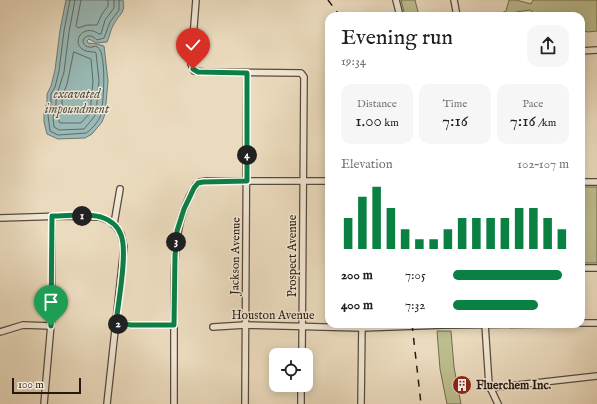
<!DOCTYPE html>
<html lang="en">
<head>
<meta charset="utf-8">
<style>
	:root { --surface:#fff; --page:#f6f6f6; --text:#202124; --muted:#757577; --accent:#0b8043 }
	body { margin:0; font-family:"IM FELL English",serif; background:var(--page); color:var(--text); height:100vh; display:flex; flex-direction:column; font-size:15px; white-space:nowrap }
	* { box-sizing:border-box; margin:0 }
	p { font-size:13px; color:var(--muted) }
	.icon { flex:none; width:22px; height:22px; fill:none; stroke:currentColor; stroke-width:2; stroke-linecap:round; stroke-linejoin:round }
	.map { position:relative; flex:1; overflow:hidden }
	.panel { position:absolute; left:325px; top:12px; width:260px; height:316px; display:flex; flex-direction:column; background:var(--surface); border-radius:12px; box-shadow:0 2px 10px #0003 }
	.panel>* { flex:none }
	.buttons { position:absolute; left:269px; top:348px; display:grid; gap:8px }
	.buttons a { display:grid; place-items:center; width:44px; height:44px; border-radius:8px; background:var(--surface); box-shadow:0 2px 10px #0003; font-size:20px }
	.scale { position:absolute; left:12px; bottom:10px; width:69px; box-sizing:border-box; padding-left:4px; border:2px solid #271910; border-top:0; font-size:11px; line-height:14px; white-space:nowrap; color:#271910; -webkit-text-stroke:3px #f2e8d5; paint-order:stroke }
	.pin { position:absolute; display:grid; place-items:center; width:34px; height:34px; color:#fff; margin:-41px -17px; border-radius:50% 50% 50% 0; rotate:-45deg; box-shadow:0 0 4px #0007 }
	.pin .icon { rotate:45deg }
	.km { position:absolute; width:20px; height:20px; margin:-10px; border-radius:50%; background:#222; color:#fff; font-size:11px; line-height:20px; text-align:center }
	.round { display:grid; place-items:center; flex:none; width:42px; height:42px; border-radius:12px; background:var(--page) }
	.summary { display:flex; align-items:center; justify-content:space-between; height:68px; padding:0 16px }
	h1 { font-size:22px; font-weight:600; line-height:30px }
	.metrics { display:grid; grid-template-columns:repeat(3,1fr); gap:6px; height:68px; padding:4px 16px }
	.metrics div { display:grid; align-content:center; border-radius:10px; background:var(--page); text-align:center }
	.metrics b { font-size:17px; font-weight:600 }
	.metrics small { font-size:11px; font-weight:400 }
	.metrics p { font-size:11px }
	.chart { height:112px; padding:8px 16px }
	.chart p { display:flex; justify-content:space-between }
	.chart svg { width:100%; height:72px; margin-top:4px; stroke:var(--accent); stroke-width:6 }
	ul { padding:0 16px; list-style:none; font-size:13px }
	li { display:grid; grid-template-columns:64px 48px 1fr; align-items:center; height:30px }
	li i { height:10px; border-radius:5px; background:var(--accent) }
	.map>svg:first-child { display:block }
	.green { fill:#bcbe8e; stroke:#726c4f }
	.water { fill:#99bab7; stroke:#6b7a74 }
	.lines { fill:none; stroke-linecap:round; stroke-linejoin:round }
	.shore { stroke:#606a64; stroke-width:1 }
	.minor-casing { stroke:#584a3c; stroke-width:8 }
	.minor { stroke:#f2e8d5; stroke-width:5.5 }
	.rail { stroke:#271910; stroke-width:1.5; stroke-dasharray:7 7; stroke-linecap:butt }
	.route-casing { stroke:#fff; stroke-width:8 }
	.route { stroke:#0b8043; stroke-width:5 }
	.labels { text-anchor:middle; stroke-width:3; stroke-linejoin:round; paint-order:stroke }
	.street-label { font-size:12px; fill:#271910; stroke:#f2e8d5 }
	.poi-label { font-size:12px; font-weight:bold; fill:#271910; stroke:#f2e8d5; text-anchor:start }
	.water-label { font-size:13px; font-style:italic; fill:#4f514a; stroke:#f2e8d5 }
</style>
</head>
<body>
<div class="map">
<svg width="597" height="404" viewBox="0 0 597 404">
	<rect width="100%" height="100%" fill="#ebdbbe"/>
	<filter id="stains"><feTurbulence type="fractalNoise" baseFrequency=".005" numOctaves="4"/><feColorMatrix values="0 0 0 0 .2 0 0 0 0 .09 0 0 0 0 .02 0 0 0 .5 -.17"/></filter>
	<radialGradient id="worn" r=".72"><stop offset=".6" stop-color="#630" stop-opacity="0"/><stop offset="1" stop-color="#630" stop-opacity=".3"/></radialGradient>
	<g class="green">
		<path d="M401,0H415L419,16H405Z"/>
		<path d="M509,0H516L531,4L533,0H597V31L588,32L581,30V16H538L530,10L516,12L514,16H494L506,11Z"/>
		<rect x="581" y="187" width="16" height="76"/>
		<path d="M437,331H451L454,367L461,404H447L440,369Z"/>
	</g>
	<path class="water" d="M66,0H123C126,13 119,14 114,24C110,30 110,36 107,42L96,43L89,39L87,41L88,43L97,44L104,46L108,81L105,114L102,122L92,134L85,138L58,139L47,134L44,122V113L47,102V94L51,86L55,70L60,30Z"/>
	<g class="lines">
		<g class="shore">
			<path d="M70,0L64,31L59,71L55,87L51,94V103L48,115L50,131L58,135L86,133C90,131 98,122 100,117C104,105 106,61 100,50C100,49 97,47 96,46C91,48 83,48 83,40C87,33 93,36 97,40L104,38L110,22L119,10V0"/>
			<path d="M75,0L69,32L64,72L59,88L56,96V104L53,118L54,127L59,130L84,129L94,117L96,113L99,81L96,53L95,52C66,53 79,20 99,34H101L105,20L114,8V0"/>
			<path d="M81,0L76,26L78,28L87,25H97L102,14L108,6V0"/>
			<path d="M74,52L91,59L93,81L90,113L81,123H61L59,122V117L62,105V97L67,84Z"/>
		</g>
		<g class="minor-casing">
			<g id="minor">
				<path d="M196,0L191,64L194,71L204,72L301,73L304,77L302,355"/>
				<path d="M396,0L400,16"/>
				<path d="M454,0L457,16"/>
				<path d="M581,51L597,50"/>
				<path d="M581,182H597"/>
				<path d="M0,218L64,216L100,217L110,221L117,228L121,234L124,247L107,404"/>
				<path d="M114,224L120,189"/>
				<path d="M581,268H597"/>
				<path d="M116,323L131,325H174"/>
				<path d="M581,323H597"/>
				<path d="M485,324L489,385L498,404"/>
				<path d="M213,327L245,325L362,328L444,325L549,324"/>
				<path d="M0,332L23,325L51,326"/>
				<path d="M490,388L597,376"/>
				<path d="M44,404L52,313V216"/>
				<path d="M174,404C174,376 174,347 174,319C175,274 170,224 196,185L200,182L207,181H329"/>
				<path d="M245,404L247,73"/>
				<path d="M301,404V385"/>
				<path d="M361,404L362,324"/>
			</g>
		</g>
		<use href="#minor" class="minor"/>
		<g class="rail">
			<path d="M328,0L340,16"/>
			<path d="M412,324L421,404"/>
		</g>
	</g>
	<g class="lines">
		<g class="route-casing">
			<path id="route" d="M51,326L52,216C68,216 86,213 101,217C110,220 118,226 121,235C128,251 118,304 116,323L131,325H174L175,256L177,231L184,209L194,188L198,183L203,182L247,181V73L198,72L193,69"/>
		</g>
		<use href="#route" class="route"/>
	</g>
	<defs>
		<g id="building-disc" transform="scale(1)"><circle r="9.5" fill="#8f2418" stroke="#f2e8d5"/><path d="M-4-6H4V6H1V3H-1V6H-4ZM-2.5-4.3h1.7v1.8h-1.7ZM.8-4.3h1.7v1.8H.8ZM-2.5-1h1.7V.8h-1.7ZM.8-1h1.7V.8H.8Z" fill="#fff"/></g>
	</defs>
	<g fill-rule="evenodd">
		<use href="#building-disc" x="462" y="385"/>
	</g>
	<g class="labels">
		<g class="street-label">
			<text transform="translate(235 256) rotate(-89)" y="4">Jackson Avenue</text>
			<text transform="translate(292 256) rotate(-90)" y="4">Prospect Avenue</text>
			<text x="273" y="319">Houston Avenue</text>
		</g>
		<g class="poi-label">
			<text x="476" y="389">Fluerchem Inc.</text>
		</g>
		<g class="water-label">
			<text x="77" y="98">excavated<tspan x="77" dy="15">impoundment</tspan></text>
		</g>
	</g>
	<rect width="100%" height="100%" filter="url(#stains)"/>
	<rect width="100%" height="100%" fill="url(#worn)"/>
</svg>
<div class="buttons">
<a><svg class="icon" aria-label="locate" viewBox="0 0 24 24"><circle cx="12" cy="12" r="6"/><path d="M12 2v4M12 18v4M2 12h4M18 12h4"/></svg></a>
</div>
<div class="scale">100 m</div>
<div class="pin" style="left:51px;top:326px;background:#1e9e55"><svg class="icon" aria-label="arrive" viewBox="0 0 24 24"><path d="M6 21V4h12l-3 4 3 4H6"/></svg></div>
<div class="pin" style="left:193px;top:69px;background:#d93025"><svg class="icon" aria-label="check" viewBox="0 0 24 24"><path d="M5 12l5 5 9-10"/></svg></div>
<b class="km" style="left:82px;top:216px">1</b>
<b class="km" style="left:118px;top:324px">2</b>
<b class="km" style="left:176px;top:242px">3</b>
<b class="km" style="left:247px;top:155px">4</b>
<section class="panel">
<div class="summary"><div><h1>Evening run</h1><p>19:34</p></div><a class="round"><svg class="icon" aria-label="share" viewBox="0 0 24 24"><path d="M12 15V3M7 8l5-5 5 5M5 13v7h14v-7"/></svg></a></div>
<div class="metrics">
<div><p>Distance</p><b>1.00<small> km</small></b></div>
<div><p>Time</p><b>7:16</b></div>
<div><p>Pace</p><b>7:16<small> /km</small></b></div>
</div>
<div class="chart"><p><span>Elevation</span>102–107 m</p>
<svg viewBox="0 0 160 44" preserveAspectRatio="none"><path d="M5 44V25M15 44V12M25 44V6M35 44V19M45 44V32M55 44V38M65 44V38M75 44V32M85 44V25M95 44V25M105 44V25M115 44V25M125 44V19M135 44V19M145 44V25M155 44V32"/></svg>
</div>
<ul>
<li><b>200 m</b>7:05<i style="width:94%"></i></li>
<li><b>400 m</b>7:32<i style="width:73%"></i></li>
</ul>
</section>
</div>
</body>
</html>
